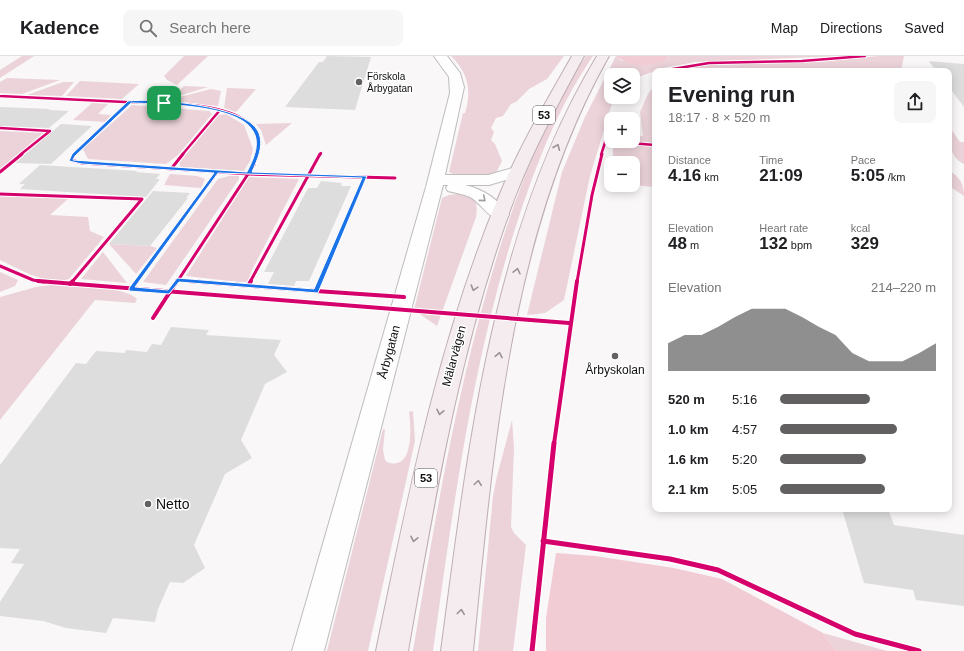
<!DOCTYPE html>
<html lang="en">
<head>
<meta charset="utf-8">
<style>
	:root { --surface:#fff; --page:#f6f6f6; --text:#202124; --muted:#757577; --line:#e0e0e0; --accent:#626060 }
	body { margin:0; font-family:Arial,sans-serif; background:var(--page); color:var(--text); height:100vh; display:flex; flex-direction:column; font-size:15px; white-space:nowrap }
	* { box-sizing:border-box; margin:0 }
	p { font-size:13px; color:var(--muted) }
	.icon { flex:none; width:22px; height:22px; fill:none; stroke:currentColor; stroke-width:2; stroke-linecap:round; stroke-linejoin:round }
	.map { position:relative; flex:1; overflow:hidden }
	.details { position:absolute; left:652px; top:12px; width:300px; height:444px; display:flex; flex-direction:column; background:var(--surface); border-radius:8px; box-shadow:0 2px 10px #0003 }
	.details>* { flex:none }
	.controls { position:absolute; left:604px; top:12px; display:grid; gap:8px }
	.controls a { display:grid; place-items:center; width:36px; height:36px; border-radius:8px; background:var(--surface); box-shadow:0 2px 10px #0003; font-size:20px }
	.pin { position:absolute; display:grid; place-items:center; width:34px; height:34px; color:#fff; margin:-17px; border-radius:8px; box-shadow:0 2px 6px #0006 }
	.round { display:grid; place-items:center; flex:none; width:42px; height:42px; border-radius:8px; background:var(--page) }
	.head { display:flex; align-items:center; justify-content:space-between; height:68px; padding:0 16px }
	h1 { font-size:22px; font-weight:800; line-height:30px }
	.metrics { display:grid; grid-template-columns:repeat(3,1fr); gap:6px; height:68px; padding:4px 16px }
	.metrics div { display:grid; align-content:center }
	.metrics b { font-size:17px; font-weight:800 }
	.metrics small { font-size:11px; font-weight:400 }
	.metrics p { font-size:11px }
	.chart { height:112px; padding:8px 16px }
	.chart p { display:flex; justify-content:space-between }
	.chart svg { width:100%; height:72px; margin-top:4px; fill:var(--accent); opacity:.7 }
	ul { padding:0 16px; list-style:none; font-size:13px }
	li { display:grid; grid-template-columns:64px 48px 1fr; align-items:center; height:30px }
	li i { height:10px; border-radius:5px; background:var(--accent) }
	header { display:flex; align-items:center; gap:24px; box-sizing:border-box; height:56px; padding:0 20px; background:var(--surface); border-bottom:1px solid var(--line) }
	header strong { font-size:19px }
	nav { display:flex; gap:22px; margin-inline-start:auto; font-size:14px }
	.search { width:280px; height:36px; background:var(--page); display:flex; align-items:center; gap:10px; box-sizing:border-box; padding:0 14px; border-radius:8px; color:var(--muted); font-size:15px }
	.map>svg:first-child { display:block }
	.green { fill:#ebd3d9 }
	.forest { fill:#f1ccd5 }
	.building { fill:#dedddd }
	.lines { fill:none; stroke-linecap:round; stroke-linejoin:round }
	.minor-casing { stroke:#bebcbd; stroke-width:2 }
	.primary-casing { stroke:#beadb2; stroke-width:2 }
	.minor { fill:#fefefe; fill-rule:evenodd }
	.primary { fill:#f5ecef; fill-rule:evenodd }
	.cycleway-far3-casing { stroke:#fff; stroke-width:4 }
	.cycleway-far2-casing { stroke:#fff; stroke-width:5 }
	.cycleway-far1-casing { stroke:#fff; stroke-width:6 }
	.cycleway-casing { stroke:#fff; stroke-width:8 }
	.cycleway-far3 { stroke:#d6006c; stroke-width:2.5 }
	.cycleway-far2 { stroke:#d6006c; stroke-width:3 }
	.cycleway-far1 { stroke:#d6006c; stroke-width:4 }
	.cycleway { stroke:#d6006c; stroke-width:5 }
	.oneway { stroke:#999395 }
	.oneway2 { stroke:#9f9e9e }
	.route { fill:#1a73e8; stroke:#fff; fill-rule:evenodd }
	.poi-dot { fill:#626060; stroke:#fff; stroke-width:1.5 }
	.labels { text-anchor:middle; stroke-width:3; stroke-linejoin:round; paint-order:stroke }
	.far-poi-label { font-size:10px; fill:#100e0e; stroke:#fff; text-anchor:start }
	.shield { fill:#fff; stroke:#585656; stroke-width:1 }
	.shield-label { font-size:11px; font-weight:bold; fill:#100e0e }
	.street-label { font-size:12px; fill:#100e0e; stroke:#fff }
	.poi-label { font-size:12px; fill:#100e0e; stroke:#fff }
	.near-poi-label { font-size:14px; fill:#100e0e; stroke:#fff; text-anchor:start }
</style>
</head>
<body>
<header>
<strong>Kadence</strong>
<div class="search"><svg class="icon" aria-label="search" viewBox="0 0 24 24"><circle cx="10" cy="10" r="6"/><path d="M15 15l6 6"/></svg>Search here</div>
<nav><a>Map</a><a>Directions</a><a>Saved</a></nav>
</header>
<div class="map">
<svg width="964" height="595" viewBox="0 0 964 595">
	<rect width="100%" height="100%" fill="#f9f7f8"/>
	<g class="green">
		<path d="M22,0H34L0,22V14Z"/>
		<path d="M184,0H208L177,29L167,24L164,20Z"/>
		<path d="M451,0H564L547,23L529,33L516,46L511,48L503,60L496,62L491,72L494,76L491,84L495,88L502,105L496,117L492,120H457L449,116L463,57H465C472,34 468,17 451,0Z"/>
		<path d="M586,0H593C556,54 534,114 514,176C471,313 453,453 433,595H413C436,457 459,318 502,185C523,121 548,56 586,0Z"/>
		<path d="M616,0L622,5H665L668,0H840L695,6L663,12L633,23V19H611V41H614L590,120L564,244L545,257L527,259L562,116L585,61Z"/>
		<path d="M878,0H904L901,15H860L857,13L672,15L711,9L821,6Z"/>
		<path d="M7,22L60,24L22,38L0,37V26Z"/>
		<path d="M80,25L139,28L122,43L66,40Z"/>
		<path d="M63,26H74L62,40L27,39Z"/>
		<path d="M655,29V87L628,85H633V79L643,80L640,56L648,38Z"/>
		<path d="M184,30L208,31L172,42Z"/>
		<path d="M227,32L256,33L236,56L224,52Z"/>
		<path d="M211,33L221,35L218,50L174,46L172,43Z"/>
		<path d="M92,47L108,48L98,58L111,59L105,66L73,64Z"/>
		<path d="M132,49L209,55L212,58L178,99L166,108L88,103L83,93Z"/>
		<path d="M226,58L244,69L253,93L250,105L244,115L180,111V106L219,59Z"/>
		<path d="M292,67L266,89L261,74L256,68Z"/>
		<path d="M949,70L960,86H964V108C949,101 949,85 949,70Z"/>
		<path d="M0,75L43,77L0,113Z"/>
		<path d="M613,88L655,91V131L633,129V107H613Z"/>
		<path d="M949,115C960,120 964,129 964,140L949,130Z"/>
		<path d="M170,118L197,120L205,123L201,132L164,129Z"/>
		<path d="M229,120H239V123L166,229L143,226L218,123Z"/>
		<path d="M249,121L299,123L252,214L247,227L186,220Z"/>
		<path d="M457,138C474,140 479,144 476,161L437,270L414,254L442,142L449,139Z"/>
		<path d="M0,139L69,142L50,159L88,161L90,175L104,181L69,223C46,230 20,213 0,204Z"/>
		<path d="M109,188L150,190L157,192L136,218Z"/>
		<path d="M103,196L127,227L81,223Z"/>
		<path d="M0,216L18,224L15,230L0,236Z"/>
		<path d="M51,229C69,230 126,230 137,243L135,247L95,244L0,364V241L36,231Z"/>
		<path d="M413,355L415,385L368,595H327L383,373H385L383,394L385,404C389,408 392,408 397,407C413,405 411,368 409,356Z"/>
		<path d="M512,364L514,391L511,471L514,477L526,489L513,595H478L493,440L497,420Z"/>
		<path d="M823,577L887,595H836Z"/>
	</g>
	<g class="forest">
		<path d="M616,0H668L665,5C647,10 631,12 616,0Z"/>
		<path d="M556,497L595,500L674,512L722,523L823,577L836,595H546V562Z"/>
	</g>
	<g class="building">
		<path d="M327,0L371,1L355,54L285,51L319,6H323Z"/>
		<path d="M929,5L964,8V51L949,31V15H936Z"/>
		<path d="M0,51L50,53L48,54L69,55L49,72L0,70Z"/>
		<path d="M61,68L92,70L51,108L15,107Z"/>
		<path d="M40,109L137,115L136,116L160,118L156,123H160L146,141L20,133L25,128H19Z"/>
		<path d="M321,125L342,127L341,130H351L309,225H296L294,230L268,228L274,216H264L308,132H317Z"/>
		<path d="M153,135L190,137L186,142H188L150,190L109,188Z"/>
		<path d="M171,271L209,274L206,279L281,284L274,299L287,316L265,328L241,384L252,402L225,418L194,489L205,512L183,527L170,526L158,553L155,566L113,562L106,577L66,572L43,565L0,560V546L24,508L11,507L20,493L0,492V409L76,307L86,308L96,295L125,297L126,294L147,296L152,288L161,289Z"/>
		<path d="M842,453H888L894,469L964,479V550L916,544L913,534L864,527Z"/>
	</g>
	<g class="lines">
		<g class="minor-casing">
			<path id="minor" d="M434,0H447L460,17L464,31L445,119H488L516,111L522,113L524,116L522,119L489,129H465C483,133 498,143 509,159L506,163C490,167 483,148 470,141C463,138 456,137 448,135L446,132L448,129H443L324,595H292L426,131L450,37L449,21Z"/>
		</g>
		<g class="primary-casing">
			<g id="primary">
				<path d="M572,0H584C559,46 534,92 515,141C460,287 435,442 408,595H376C408,441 438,285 499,140C519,91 546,46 572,0Z"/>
				<path d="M597,0H609C509,176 493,397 473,595H441C468,395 491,175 597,0Z"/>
			</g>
		</g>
		<use href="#minor" class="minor"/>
		<use href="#primary" class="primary"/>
		<g class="cycleway-far3-casing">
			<g id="cycleway-far3">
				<path d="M661,15L709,7L802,5L865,0"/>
				<path d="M0,40C42,42 84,44 125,46C157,47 216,46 243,63C258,72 260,84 256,99"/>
				<path d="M0,72L50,75L20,99"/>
				<path d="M605,85L655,89"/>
				<path d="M73,99L130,46"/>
				<path d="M182,99L220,54"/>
				<path d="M320,99L321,97"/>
				<path d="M601,99L611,68"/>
			</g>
		</g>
		<g class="cycleway-far2-casing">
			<g id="cycleway-far2">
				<path d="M74,98L71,104L82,107L249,118L395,122"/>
				<path d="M171,113L183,98"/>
				<path d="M0,116L22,98"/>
				<path d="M0,138L142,143L72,226"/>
				<path d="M0,210L33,224L44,226"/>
				<path d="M177,224L201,226"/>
				<path d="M136,226L217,116"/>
				<path d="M177,226L254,109L256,98"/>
				<path d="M250,226L320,98"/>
				<path d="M320,226L365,121"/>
				<path d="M577,226L592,139L602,98"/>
			</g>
		</g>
		<g class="cycleway-far1-casing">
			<g id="cycleway-far1">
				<path d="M38,225L569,267"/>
				<path d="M188,225L316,235L320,225"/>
				<path d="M70,228L73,225"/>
				<path d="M248,230L251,225"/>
				<path d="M131,233L137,225"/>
				<path d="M316,235L404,241"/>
				<path d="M153,262L177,225"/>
				<path d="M554,388L577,225"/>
			</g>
		</g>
		<g class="cycleway-casing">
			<g id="cycleway">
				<path d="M543,485L670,503L718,514L855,578L919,595"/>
				<path d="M532,595L554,387"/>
			</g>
		</g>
		<use href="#cycleway-far3" class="cycleway-far3"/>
		<use href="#cycleway-far2" class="cycleway-far2"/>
		<use href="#cycleway-far1" class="cycleway-far1"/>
		<use href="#cycleway" class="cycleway"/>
	</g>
	<defs><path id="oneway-chevron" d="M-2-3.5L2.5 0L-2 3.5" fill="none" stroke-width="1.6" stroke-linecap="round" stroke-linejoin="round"/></defs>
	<g class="oneway">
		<use href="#oneway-chevron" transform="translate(557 91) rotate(-68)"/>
		<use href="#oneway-chevron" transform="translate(517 215) rotate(-77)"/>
		<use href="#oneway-chevron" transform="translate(474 232) rotate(107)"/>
		<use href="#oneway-chevron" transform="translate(499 299) rotate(-79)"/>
		<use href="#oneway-chevron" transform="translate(440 356) rotate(102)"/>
		<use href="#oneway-chevron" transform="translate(478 427) rotate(-82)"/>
		<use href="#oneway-chevron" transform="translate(414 483) rotate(102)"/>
		<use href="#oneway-chevron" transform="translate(461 556) rotate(-83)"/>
	</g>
	<use class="oneway2" href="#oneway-chevron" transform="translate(483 143) rotate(40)"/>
	<path class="route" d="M128,45C155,42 245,49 258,75C265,89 257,104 252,116L367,120L318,237L179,226L169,238L129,235V232L214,117L82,108L69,105L72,98ZM131,47C159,48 238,48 253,75C261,88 253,104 247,116L73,104L75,100ZM218,117L362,122L314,233L177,222L168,234L135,231Z"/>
	<g class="poi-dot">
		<circle cx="359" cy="26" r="4"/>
		<circle cx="615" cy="300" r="4"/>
		<circle cx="148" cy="448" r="4"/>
	</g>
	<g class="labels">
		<g class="far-poi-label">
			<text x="367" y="24">Förskola<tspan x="367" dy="12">Årbygatan</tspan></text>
		</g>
		<g class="shield">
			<rect x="533" y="50" width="22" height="18" rx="3"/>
			<rect x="415" y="413" width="22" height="18" rx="3"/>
		</g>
		<g class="shield-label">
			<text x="544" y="63">53</text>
			<text x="426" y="426">53</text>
		</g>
		<g class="street-label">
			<text transform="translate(389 296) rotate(-75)" y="4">Årbygatan</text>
			<text transform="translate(454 300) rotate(-75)" y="4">Mälarvägen</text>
		</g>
		<g class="poi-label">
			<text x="615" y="318">Årbyskolan</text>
		</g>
		<g class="near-poi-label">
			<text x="156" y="453">Netto</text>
		</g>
	</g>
</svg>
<div class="controls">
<a><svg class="icon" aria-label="layers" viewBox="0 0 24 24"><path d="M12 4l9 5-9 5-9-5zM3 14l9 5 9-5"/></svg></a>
<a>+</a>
<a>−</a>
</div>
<div class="pin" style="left:164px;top:47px;background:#1e9e55"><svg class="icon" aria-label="arrive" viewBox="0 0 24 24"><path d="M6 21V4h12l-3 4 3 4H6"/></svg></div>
<section class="details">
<div class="head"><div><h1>Evening run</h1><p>18:17 · 8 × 520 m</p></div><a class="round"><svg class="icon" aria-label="share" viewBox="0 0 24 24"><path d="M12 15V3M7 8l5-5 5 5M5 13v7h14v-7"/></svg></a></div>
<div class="metrics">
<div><p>Distance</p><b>4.16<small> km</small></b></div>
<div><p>Time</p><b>21:09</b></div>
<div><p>Pace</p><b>5:05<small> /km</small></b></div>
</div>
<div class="metrics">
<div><p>Elevation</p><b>48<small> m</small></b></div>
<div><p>Heart rate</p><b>132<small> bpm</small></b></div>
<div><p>kcal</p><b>329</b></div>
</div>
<div class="chart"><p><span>Elevation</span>214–220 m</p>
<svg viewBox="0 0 160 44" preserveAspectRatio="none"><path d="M0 44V27L10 22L20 22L30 17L40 11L50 6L60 6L70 6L80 11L90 17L100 22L110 33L120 38L130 38L140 38L150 33L160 27V44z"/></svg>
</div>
<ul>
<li><b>520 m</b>5:16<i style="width:58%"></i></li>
<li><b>1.0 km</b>4:57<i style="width:75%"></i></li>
<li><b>1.6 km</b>5:20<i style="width:55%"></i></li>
<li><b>2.1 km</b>5:05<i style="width:67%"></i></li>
</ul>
</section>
</div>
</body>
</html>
